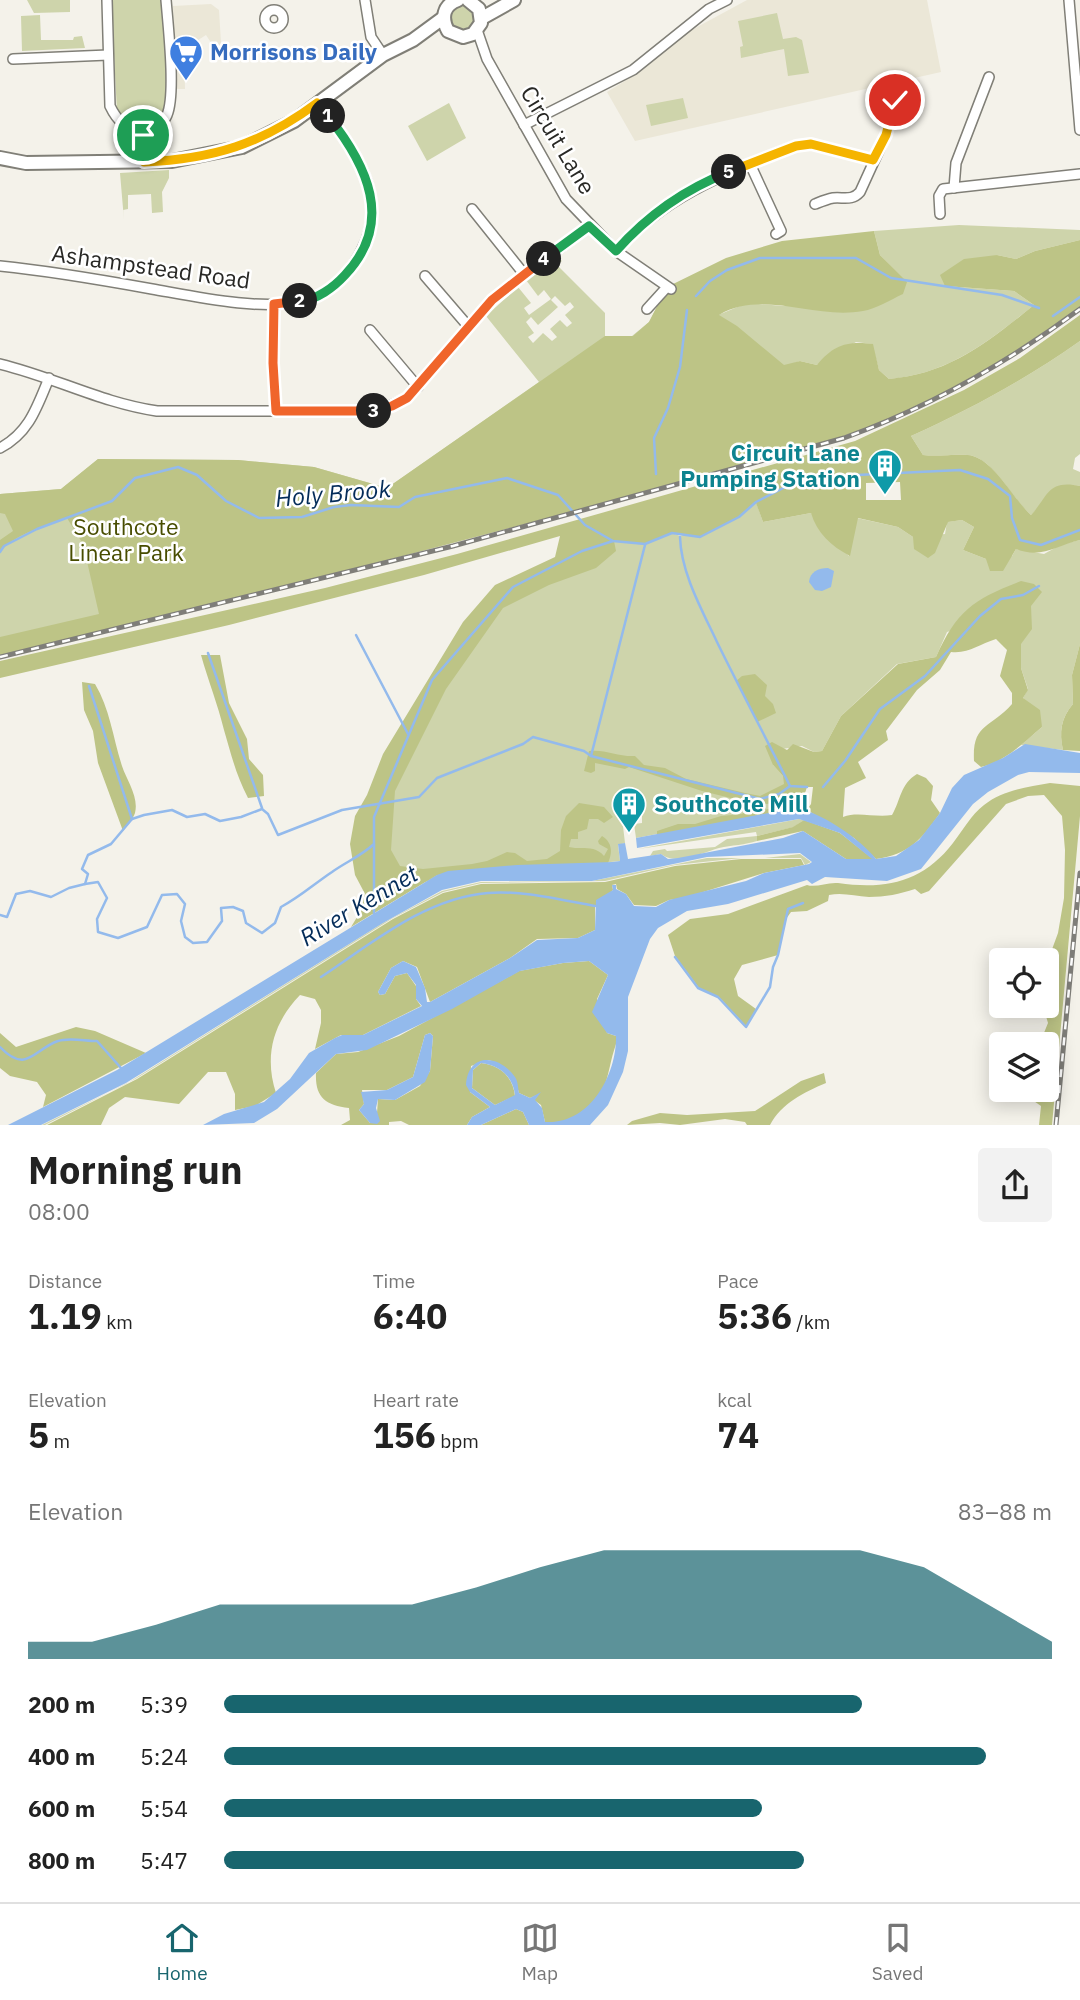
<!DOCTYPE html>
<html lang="en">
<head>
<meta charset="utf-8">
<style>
	:root { --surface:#fff; --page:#f2f2f2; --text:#222; --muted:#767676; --line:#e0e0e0; --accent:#18656e }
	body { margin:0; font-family:"IBM Plex Sans",sans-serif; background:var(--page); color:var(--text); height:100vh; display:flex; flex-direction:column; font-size:26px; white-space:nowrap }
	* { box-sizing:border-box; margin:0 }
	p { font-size:23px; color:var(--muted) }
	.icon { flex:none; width:38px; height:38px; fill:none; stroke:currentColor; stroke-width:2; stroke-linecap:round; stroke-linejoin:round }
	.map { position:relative; height:1125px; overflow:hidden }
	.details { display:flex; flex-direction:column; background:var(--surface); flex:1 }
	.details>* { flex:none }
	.tools { position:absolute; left:989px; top:948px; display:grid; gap:14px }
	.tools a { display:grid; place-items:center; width:70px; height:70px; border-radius:7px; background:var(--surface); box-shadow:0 4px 18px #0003; font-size:35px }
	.pin { position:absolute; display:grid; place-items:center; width:60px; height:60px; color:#fff; margin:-30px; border:4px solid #fff; border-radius:50%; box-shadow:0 2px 7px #0007 }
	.km { position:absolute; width:35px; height:35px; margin:-18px; border-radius:50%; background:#222; color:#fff; font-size:19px; line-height:35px; text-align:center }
	.round { display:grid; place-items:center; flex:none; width:74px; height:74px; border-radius:7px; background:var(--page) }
	.headline { display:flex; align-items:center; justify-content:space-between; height:119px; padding:0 28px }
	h1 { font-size:38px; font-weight:700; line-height:52px }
	.stats { display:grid; grid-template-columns:repeat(3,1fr); gap:10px; height:119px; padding:7px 28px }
	.stats div { display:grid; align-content:center }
	.stats b { font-size:35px; font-weight:700 }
	.stats small { font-size:19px; font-weight:400 }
	.stats p { font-size:19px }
	.chart { height:196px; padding:14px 28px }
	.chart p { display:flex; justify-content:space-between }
	.chart svg { width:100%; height:126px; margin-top:7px; fill:var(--accent); opacity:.7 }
	ul { padding:0 28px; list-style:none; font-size:23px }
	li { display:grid; grid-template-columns:112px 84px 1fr; align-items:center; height:52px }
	li i { height:18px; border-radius:9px; background:var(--accent) }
	.tab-bar { display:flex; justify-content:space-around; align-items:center; height:98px; border-top:2px solid var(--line); background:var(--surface); font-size:19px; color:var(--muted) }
	.tab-bar a { display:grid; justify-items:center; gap:4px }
	.tab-bar .selected { color:var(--accent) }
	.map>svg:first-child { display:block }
	.built { fill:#ebe7d7 }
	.green { fill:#ced4ab; fill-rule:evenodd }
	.forest { fill:#bdc486; fill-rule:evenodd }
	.water { fill:#93baec; fill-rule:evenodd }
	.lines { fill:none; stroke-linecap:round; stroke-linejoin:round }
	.stream { stroke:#93baec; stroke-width:2.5 }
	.minor-casing { stroke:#807f77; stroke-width:12 }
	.tertiary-casing { stroke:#807f77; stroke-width:16 }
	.minor { stroke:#fff; stroke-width:9 }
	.tertiary { stroke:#fff; stroke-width:12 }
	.rail-casing { stroke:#7f7e79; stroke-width:5 }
	.rail { stroke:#fff; stroke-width:2.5; stroke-dasharray:8; stroke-linecap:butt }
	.split-1-casing { stroke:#fff; stroke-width:14 }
	.split-2-casing { stroke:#fff; stroke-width:14 }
	.split-3-casing { stroke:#fff; stroke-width:14 }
	.split-4-casing { stroke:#fff; stroke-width:14 }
	.split-5-casing { stroke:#fff; stroke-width:14 }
	.split-6-casing { stroke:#fff; stroke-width:14 }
	.split-1 { stroke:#f5b400; stroke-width:9 }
	.split-2 { stroke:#22a559; stroke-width:9 }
	.split-3 { stroke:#f0652b; stroke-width:9 }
	.split-4 { stroke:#f0652b; stroke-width:9 }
	.split-5 { stroke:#22a559; stroke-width:9 }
	.split-6 { stroke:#f5b400; stroke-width:9 }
	.labels { text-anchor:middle; stroke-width:5; stroke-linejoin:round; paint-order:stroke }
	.shop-label { font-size:23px; font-weight:bold; fill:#366cbe; stroke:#fff; text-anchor:start }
	.street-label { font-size:23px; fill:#282825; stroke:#fff }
	.culture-label { font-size:23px; font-weight:bold; fill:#0d838f; stroke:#fff; text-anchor:end }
	.park-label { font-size:23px; fill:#484d00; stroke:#fff }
	.water-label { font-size:24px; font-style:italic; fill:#042c59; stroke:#fff }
</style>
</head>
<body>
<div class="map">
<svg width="1080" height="1125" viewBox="0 0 1080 1125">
	<rect width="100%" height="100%" fill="#f4f2ea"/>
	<g class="built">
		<path d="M747,0H927L941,72L635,141L607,92L641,71L688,32Z"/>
		<path d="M211,4L219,10L221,43L216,50L206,35L184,49L185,89H175L173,6Z"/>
	</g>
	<g class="green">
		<path d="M27,0H70V12L34,13Z"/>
		<path d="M111,0H163L167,99L163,117L147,127L128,125L117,111Z"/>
		<path d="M461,2L474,8L475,26L463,33L450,26L449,11Z"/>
		<path d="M777,13L783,39L796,37L802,40L809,73L788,76L784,49L741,58L740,47L743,46L738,21Z"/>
		<path d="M40,15L41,40H73L74,37L82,36L85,48L22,51L21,16Z"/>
		<path d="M683,98L688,118L651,126L646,105Z"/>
		<path d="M449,103L466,138L427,161L408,126Z"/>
		<path d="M169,170V178L162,192L163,212L152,213L151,194L128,195V209L123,210L124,220L120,173Z"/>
		<path d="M959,225L1080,230V240L1035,251L1016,259L997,255L945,286L1014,291L1034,305C989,341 949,374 889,379L879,370L872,344L856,342L817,365L800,361L0,652V494L61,489L98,459L238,460L314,467L387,488L539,382L486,316L518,287L531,303L524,308L529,315L551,299L544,290L538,296L526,280L557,257L562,261L557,265L605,313V336H632L649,322L667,287L718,315L747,303L784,306L906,282L880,255L874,231ZM555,296L565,306L570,302L574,307L565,315L572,323L567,327L560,320L550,329L557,337L552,341L543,333L533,343L528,337L534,333L526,322L531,317L538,325L558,307L551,300Z"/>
		<path d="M1080,341V454L1075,458L1073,469L1080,472V486L1074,485L1039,507L1031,515C1014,501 996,463 973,456C963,453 938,457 923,455L911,436C971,409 1026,379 1080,341Z"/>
		<path d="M756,502L763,522L811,513L849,556L857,518L898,527L913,537L945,534L947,522L962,520L974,527L963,550L986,559L1012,556L1016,549L1044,554L1062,544L1080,540V644L1072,675L1073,704C1061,718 1059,732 1063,750L1021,745L1042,727L1023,698L1028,689L1021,668V643L1031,629V606L947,632L936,657L897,664L841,716L822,751L814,752L802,746L782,749L773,765L798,792L799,798L807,800L805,809L795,808L636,838L634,824L642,823V816L622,818L625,843L618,845L620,861L422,882L374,913V817L432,680L513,587L613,541L645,544L672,533L680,536L739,517Z"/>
		<path d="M799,819L804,820L794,827L757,836V841C745,845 732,845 719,848C704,852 676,866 661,854L650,856L653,851L665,849L667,851L715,847L727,839L757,836L756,832L638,849Z"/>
		<path d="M800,854L811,862L805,865L801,858H741L675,865L605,881L481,883L443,892L393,918L137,1078L45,1125H42L126,1084L383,923L442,891L481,882L592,881L707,858H765Z"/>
	</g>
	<g class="forest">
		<path d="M874,231L880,255L907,282L903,294C890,300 876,309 863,311C814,320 763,289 719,315L737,326L784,365L800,361L817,365C834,345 846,341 873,344L879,370L889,379C949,374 988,342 1034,305L1014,291L945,286L940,275L964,259L997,255L1016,259L1035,251L1080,240V309L993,368L928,403L893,419L792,454L189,612L0,657V637L99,614L83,544L67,518C46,526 14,534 0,552V540L13,531L5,514L0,513V494L61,489L98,459L238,460L314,467L387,488L605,336H633L649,322L667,287L726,258L782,241Z"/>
		<path d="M1080,315V341C1026,379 971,409 911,436L923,455C938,457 963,453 973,456C996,463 1014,500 1031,515C1048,497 1047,479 1080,486V540C1055,546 1042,559 1016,549L1003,571H990L986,559L963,550L974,527L962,520L948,522L935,553L928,558L914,549L913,537L898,527L858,518L850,556C831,546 817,533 811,513L763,522L756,503L739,517L700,537L672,533L645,544L614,541L616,551L596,568L549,585L503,608L446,689L395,791L391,850L400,866L423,869L472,864L487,861L507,852L515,853L527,861L547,859L560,851L561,830L566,816L579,803L604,807L613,817L604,823L598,819H589L587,829L578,832V839H571L569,847C581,850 594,844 604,856L608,849L599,844L598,841L602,836C612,842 613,852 608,863L437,875L351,927L362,909L364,892L355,875L350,844L355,816L367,795L383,754L463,622L495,585L555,557L560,536L424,575L229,625L0,678V661L325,588L457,554L855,441L964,390L1020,358ZM900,482L901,500H866V483Z"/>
		<path d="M1021,581L1034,584L1042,592L1031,606L1032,629L1021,644V668L1028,690L1023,698L1040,710L1042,727C1023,743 1005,762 981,767L974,761C972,723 990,729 1012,704V693L1000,676L1007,650L996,639C979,644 969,654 951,652L940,670L917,690L886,731L888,740L858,762L866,778L845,788L843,817C858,811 875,818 892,815C901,800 900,784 917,774L926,778L933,786L931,800L940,813C921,840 910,854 876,859L854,838L807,810L811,804L813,787H807L805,793L798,795L797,792L774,803L759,805L702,791L629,767L625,769L595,763V771L591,773L584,771L589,751C605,749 619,757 635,756L644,765L665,768L686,779L745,793L760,796L784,784L783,776L773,765L765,746L772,742L787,750L793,744L814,752L822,751L841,716L898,664L936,657C957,610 974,599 1021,581Z"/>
		<path d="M1080,644V751L1063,750C1059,732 1061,718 1073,704L1072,675Z"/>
		<path d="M201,655H220L229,703L247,739L249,759L263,775L264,796L248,798C236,775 231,754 224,730C218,705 208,680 201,655Z"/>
		<path d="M755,674L767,685L765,696L773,704L776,713L757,722L736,681L742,676Z"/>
		<path d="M82,682L95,684C110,709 113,738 122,766C127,781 139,797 135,813C133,819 127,826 123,831L98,763L93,731L84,710Z"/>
		<path d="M1050,783L1080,786V816L1052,1125H1039L1041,1106L1018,1090H1046V1045H1039L1048,1023L1043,1006H1046L1047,963L1058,933L1064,898L1065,850L1062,816L1044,795L1028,796L1006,804L929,891L921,894L915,889C900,894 885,897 869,897C855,896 842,892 829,895L828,901L807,911L791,912L786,919L778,955L742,965L734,979L738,996L756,1009L746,1026L719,997L699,988L675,956L668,935L690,919L728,914L807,885C816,888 827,882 838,883C886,890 923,882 953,843C963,830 971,815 984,805C1003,790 1027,787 1050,783Z"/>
		<path d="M792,804L800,808L657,835V831L678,824H695L721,816L742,814L749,808L764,810Z"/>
		<path d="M804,820L840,833L873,859H846L803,831L757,841V836L793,827Z"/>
		<path d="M741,859H801L804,865L764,873L684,898L669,900L656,906L634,905L626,894L617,889L616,884L612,885L613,890L595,906V930L578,938L537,939L510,958L430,1002L417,967L403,961L391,968L378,992L380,995L385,994L395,976L407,973L416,986V999L421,1006L363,1035H341L315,1049L321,1023V1010L315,999L300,995C273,1023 264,1056 276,1093L255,1106L235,1110V1094L226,1072H208L179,1104L125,1097L109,1108L101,1125H47L137,1079L393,919L443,893L481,884L605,882L675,866Z"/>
		<path d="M589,961L608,975L597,999L607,1033L616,1036V1044C605,1076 610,1099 576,1118C565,1124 556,1125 545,1122L541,1105L534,1100L539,1094L530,1098L519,1093C514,1075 507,1065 488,1060L471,1066L470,1092L490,1107L472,1117L467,1125H409L401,1121L389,1122V1125H341L350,1120L349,1108C325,1105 315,1097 316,1073L336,1054L358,1052L399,1036L519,971L563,963ZM430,1033L433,1036L430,1071L420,1086L395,1100L378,1099L377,1113L370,1123L359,1110L364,1104L362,1090H387L413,1077L425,1035Z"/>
		<path d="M76,1027L95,1031L146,1053L43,1107L46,1095L37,1082L10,1076L0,1068V1033L16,1047Z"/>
		<path d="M481,1063C500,1065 513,1077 515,1096L495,1105L472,1088L473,1070Z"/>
		<path d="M824,1073L826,1083C804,1092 781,1104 770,1125H747L745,1122L725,1119L680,1125L660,1123L627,1125L632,1121L660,1113L687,1115L755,1111L801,1081Z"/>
		<path d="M516,1109L523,1112L529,1125H481Z"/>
	</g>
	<g class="water">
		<path d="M828,568L834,571L831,587L822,591L815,590L809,582C810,572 818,568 828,568Z"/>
		<path d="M1025,744L1080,753V773L1029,772L1018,775L988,792L973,804L921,869L887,881L825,877L812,884L807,880L728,904L687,911L658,928L650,939L628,997V1051L623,1072L608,1105L590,1125H529L523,1112L516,1109L481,1125H467L472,1117L490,1107L470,1092L466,1085C468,1052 499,1054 515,1077C518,1081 518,1088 519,1093L530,1098L541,1092L535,1100L542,1108L545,1122C591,1125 617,1073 616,1036L607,1033L592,1012L608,975L589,961L563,963L520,971L452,1009L367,1050L336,1054L277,1109L254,1123L203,1125L224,1114L264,1102L290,1079L309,1053L335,1038L342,1035H363L422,1006L416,999V985L407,973L395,976L385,994L380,995L378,992L391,968L403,961L416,967L425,988L427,1002H430L510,958L537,940L578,938L595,930L596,900L613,890L612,885H616V889L626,894L634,906L656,907L669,900L746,881L764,873L809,864L812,862L800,853L707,857L592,881H481L442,890L383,923L126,1083L41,1125H8L117,1070L437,875L448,871L517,865L612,862L620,861L618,844L625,843L628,859L661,854L668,859L678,858L783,838L803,831L846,859H872L840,833L799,819L637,848L636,838L795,808C818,810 862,840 876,859L896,856L919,840L940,813L952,788L964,775L1003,758ZM481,1063C500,1065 513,1077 515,1095L495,1105L472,1088L473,1070Z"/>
		<path d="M430,1033L433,1036L430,1071L425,1082L395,1100L378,1099L376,1108L380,1121L377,1124L370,1123L359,1110L364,1104L361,1092L387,1090L413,1077L425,1035Z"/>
	</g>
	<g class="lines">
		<g class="stream">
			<path d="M696,296L710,281L727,270L760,258H856L891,278L1002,295L1039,308"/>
			<path d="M1053,316L1080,297"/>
			<path d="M656,474L654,438L668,408L680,367L687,310"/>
			<path d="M680,537C681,573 702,610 717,642C741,691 766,738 790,786L807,787"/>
			<path d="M0,552L4,546L37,529L112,501L135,478L178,467L197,475L226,501L259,518L302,517L334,507L351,505L399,507L415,497L507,478L558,495L585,525L613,541L645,544L672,533L700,537L739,517L756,502L797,481L816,477L960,470L988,479L1010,496L1012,518L1020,540L1041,545L1080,530"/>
			<path d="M356,635L408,734"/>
			<path d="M208,653L262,808"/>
			<path d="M89,686L132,819"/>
			<path d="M591,756L645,545"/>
			<path d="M823,787L845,761L880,709L925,676L980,616L1001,599L1023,595L1039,586"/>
			<path d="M85,884L98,882L107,898L97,919L98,932L118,938L147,927L162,895L177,894L185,904L181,921L185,937L193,943L207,942L222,921L221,908L233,907L243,911L246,923L262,933L275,923L281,907C300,897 314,884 332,872C346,862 361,856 374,844V817L432,680L513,587L582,551L613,541"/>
			<path d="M374,913V844"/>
			<path d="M0,915L7,917L16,894L30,891L51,897L69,888L85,884L88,874L82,869L88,855L111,844L132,819L144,815L172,810L187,817L205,814L220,821L241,817L262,809L268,814L278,835L342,810L419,797L437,778L523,744L533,737L584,751L591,756L760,799L779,794L790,786"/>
			<path d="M675,957L698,988L718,997L746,1027L770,987L773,967L778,955L788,909L803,903"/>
			<path d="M321,977C371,944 425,898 488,893C522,890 561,900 595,906"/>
			<path d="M0,1047C27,1075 34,1049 58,1041C69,1037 85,1041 97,1041L121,1068"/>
		</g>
		<g class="minor-casing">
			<g id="minor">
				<path d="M107,0L110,106C118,123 126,127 143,135C152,130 163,125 167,115C176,94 168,25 166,0"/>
				<path d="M365,0L371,37L383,55"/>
				<path d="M1069,0L1080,130"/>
				<circle cx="274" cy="19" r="9"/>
				<path d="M477,30L487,59L566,199L616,251L671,289"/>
				<path d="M13,59L108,55"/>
				<path d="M524,125L633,70L709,9L727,0"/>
				<path d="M143,135L144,162"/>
				<path d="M750,164L781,231L776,234"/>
				<path d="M954,188L956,163L989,77"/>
				<path d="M815,204C820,202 827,199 833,198C844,197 852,201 860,192L886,135L895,100"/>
				<path d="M472,209L524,274"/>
				<path d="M940,214L939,196L943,189L1080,174"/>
				<path d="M616,251C666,195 727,173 795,146L811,144L873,160"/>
				<path d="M0,266C51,271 102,280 152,289C197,297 260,311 305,301C331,294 351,272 362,249C391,194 350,144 317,103"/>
				<path d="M425,276L468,326"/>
				<path d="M274,304L273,363L276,411"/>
				<path d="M647,309L667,287"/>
				<path d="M370,330L418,387"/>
				<path d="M0,364C54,377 102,403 157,411H379L407,398L492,300L589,226"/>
				<path d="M0,448C29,433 37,407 49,378"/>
			</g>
		</g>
		<g class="tertiary-casing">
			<g id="tertiary">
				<path d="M458,0C443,5 441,18 448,31L463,37L473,34L481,23L479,9L468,0"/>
				<path d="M482,18L514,0"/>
				<path d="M0,158L26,163L172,161L242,147L294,121L383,55L413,40L443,18"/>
			</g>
		</g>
		<use href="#minor" class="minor"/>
		<use href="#tertiary" class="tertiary"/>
		<g class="rail-casing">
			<g id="rail">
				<path d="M0,657L453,546L844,438C930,407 1007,363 1080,309"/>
				<path d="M1056,1125L1080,873"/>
			</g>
		</g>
		<use href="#rail" class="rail"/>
	</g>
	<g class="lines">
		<g class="split-1-casing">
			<path id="split-1" d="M143,135L144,162C213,159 262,144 317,103L328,116"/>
		</g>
		<g class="split-2-casing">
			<path id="split-2" d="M300,301C317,300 334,287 345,275C395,222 367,165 328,116"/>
		</g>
		<g class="split-3-casing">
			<path id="split-3" d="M300,301L274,304L273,363L276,411H374"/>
		</g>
		<g class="split-4-casing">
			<path id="split-4" d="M374,411L392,406L407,398L492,300L544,259"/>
		</g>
		<g class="split-5-casing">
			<path id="split-5" d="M544,259L589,226L616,251C647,216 685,189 729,172"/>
		</g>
		<g class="split-6-casing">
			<path id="split-6" d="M729,172L796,146L811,144L873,160L886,135L895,100"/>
		</g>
		<use href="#split-1" class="split-1"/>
		<use href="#split-2" class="split-2"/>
		<use href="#split-3" class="split-3"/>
		<use href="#split-4" class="split-4"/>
		<use href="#split-5" class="split-5"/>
		<use href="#split-6" class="split-6"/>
	</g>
	<defs>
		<g id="supermarket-pin" transform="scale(1.75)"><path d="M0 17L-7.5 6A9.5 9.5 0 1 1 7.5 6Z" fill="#3f7fe0" stroke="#fff"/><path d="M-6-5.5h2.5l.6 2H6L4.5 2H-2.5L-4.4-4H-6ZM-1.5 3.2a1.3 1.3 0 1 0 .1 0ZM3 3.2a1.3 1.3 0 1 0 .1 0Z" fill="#fff"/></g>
		<g id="building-pin" transform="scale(1.75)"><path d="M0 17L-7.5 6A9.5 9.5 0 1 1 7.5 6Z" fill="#0f9aa8" stroke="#fff"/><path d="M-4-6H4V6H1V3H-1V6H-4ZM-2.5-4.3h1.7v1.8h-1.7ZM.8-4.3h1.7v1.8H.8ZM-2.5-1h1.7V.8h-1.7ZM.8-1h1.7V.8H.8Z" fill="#fff"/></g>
	</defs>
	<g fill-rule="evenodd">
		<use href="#supermarket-pin" x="186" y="52"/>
		<use href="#building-pin" x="885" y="466"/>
		<use href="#building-pin" x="629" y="804"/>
	</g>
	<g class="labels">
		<g class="shop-label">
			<text x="210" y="60">Morrisons Daily</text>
		</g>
		<g class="street-label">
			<text transform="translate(558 140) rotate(59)" y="8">Circuit Lane</text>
			<text transform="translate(151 267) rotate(8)" y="8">Ashampstead Road</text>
		</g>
		<g class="culture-label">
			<text x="860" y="461">Circuit Lane<tspan x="860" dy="26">Pumping Station</tspan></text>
			<text x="654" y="812" text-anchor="start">Southcote Mill</text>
		</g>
		<g class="park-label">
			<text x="126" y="535">Southcote<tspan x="126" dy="26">Linear Park</tspan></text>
		</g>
		<g class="water-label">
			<text transform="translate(333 494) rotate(-5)" y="8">Holy Brook</text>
			<text transform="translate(359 906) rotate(-31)" y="8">River Kennet</text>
		</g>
	</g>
</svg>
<div class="tools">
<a><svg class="icon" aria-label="locate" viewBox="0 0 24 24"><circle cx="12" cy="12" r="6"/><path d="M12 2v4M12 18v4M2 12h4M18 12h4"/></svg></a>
<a><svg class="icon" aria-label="layers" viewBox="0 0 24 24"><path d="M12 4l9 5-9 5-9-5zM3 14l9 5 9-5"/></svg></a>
</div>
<div class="pin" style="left:143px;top:135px;background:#1e9e55"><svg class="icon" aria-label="arrive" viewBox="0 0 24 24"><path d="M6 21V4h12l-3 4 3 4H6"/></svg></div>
<div class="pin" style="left:895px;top:100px;background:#d93025"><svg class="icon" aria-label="check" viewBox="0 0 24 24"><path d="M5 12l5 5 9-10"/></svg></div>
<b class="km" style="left:328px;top:116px">1</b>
<b class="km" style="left:300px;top:301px">2</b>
<b class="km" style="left:374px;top:411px">3</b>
<b class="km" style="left:544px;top:259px">4</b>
<b class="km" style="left:729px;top:172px">5</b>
</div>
<section class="details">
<div class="headline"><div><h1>Morning run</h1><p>08:00</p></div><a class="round"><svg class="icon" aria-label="share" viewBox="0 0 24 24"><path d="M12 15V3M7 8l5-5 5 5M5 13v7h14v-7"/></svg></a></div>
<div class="stats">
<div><p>Distance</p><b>1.19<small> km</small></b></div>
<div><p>Time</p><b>6:40</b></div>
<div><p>Pace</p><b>5:36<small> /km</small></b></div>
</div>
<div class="stats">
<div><p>Elevation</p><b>5<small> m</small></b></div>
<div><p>Heart rate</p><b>156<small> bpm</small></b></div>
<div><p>kcal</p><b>74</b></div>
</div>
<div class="chart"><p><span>Elevation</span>83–88 m</p>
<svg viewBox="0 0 160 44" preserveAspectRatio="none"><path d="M0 44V38L10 38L20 32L30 25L40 25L50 25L60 25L70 19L80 12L90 6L100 6L110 6L120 6L130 6L140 12L150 25L160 38V44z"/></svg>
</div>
<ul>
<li><b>200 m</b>5:39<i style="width:77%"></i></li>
<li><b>400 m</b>5:24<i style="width:92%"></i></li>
<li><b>600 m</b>5:54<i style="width:65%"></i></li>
<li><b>800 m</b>5:47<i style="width:70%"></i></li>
</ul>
</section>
<nav class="tab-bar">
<a class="selected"><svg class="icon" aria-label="home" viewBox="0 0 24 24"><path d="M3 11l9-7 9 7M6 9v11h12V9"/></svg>Home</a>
<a><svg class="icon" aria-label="map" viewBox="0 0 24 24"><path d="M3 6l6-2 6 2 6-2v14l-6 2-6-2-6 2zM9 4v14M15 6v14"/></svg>Map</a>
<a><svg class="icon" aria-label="saved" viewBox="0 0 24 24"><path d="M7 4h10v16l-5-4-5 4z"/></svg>Saved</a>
</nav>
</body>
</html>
